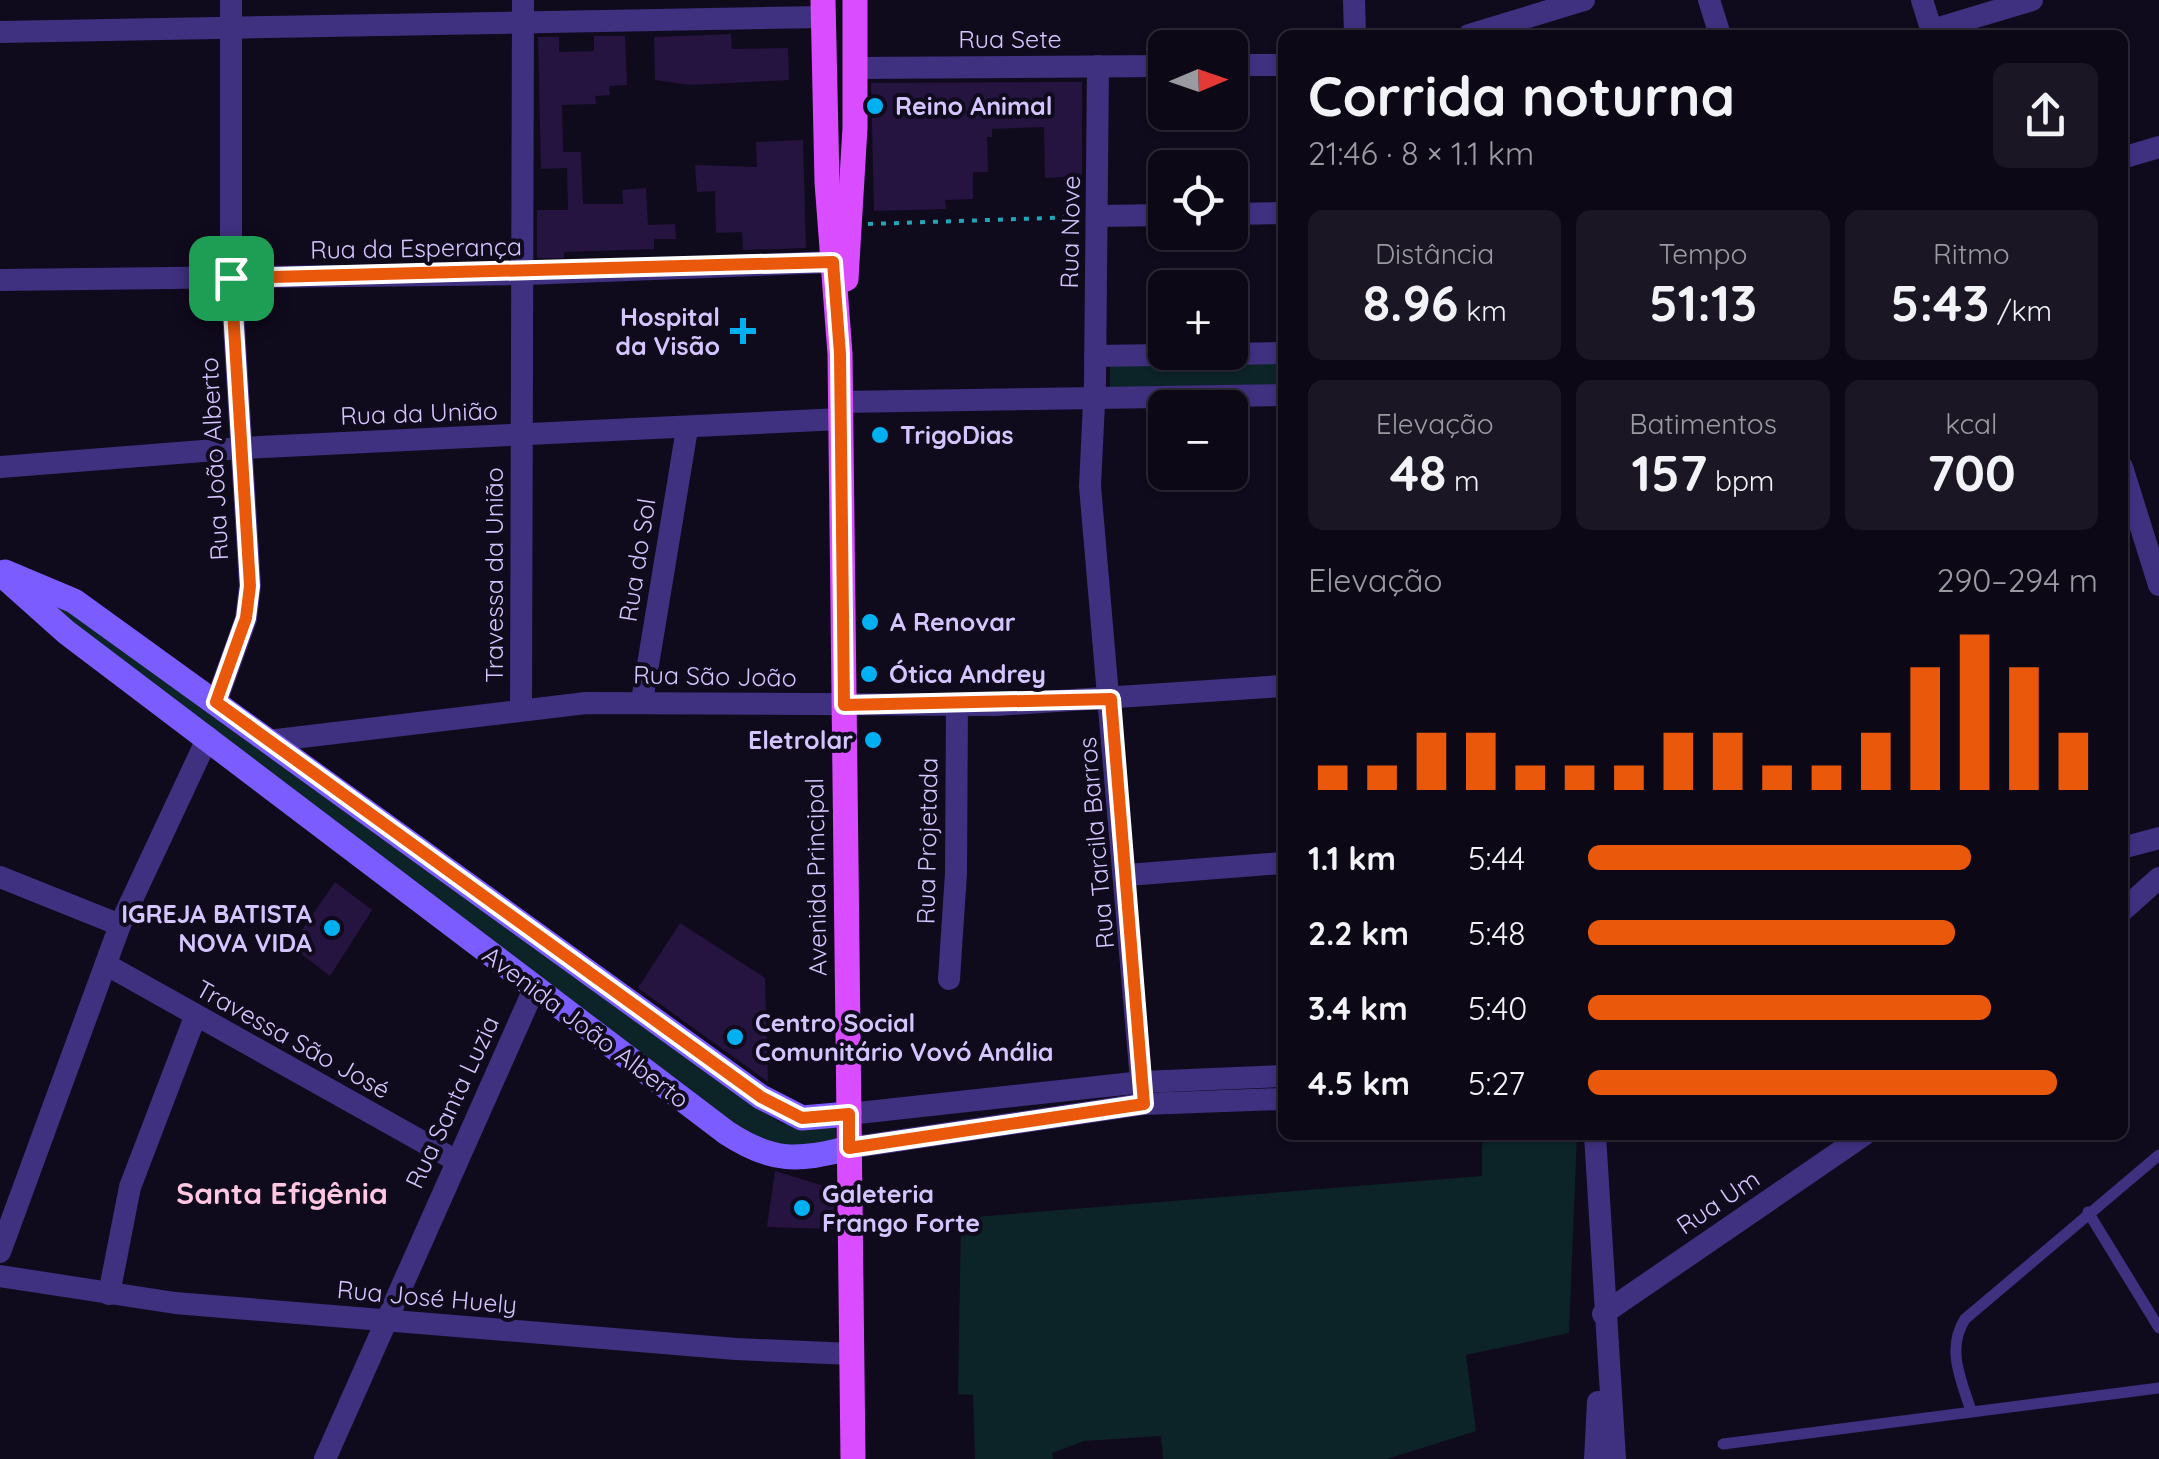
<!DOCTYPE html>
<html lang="pt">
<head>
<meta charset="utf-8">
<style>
	:root { --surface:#0c0816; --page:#1a1623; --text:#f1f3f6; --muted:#9a9aa1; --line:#2c2935; --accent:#ea580c }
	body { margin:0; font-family:Quicksand,sans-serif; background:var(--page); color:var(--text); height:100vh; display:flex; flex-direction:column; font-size:38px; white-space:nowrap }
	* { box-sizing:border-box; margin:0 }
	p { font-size:32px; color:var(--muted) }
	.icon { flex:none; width:55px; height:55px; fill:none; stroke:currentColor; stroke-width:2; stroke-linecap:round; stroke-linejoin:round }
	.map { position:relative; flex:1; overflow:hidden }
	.drawer { position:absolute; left:1278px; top:30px; width:850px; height:1110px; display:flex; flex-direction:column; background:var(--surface); border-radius:15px; box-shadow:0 2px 8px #0004,0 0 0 2px var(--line) }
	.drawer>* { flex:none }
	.needle { width:65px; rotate:88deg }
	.fabs { position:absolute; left:1148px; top:30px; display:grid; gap:20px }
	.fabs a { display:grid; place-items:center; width:100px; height:100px; border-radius:15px; background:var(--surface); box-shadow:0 2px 8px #0004,0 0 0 2px var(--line); font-size:50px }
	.pin { position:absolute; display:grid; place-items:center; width:85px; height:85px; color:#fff; margin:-42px; border-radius:20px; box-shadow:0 5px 15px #0006 }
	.round { display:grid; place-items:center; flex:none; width:105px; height:105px; border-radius:15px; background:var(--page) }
	.headline { display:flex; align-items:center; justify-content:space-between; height:170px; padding:0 30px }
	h1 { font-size:55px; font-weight:700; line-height:75px }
	.metrics { display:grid; grid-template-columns:repeat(3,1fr); gap:15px; height:170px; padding:10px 30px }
	.metrics div { display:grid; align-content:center; border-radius:15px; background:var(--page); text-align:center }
	.metrics b { font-size:50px; font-weight:700 }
	.metrics small { font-size:28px; font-weight:400 }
	.metrics p { font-size:28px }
	.chart { height:280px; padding:20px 30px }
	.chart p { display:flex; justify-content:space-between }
	.chart svg { width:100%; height:180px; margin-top:10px; stroke:var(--accent); stroke-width:6 }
	ul { padding:0 30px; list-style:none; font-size:32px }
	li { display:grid; grid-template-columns:160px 120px 1fr; align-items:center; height:75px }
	li i { height:25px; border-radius:12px; background:var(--accent) }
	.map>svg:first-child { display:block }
	.green { fill:#0c2327 }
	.building { fill:#24143f }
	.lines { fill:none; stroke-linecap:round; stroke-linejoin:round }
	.path { stroke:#22a6b6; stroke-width:4; stroke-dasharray:5 8; stroke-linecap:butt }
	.lane { stroke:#403080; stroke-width:11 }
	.street { stroke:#403080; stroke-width:22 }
	.secondary { stroke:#7b5cff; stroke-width:25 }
	.primary { stroke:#da4cff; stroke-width:25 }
	.route-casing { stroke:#fff; stroke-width:20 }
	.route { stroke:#ea580c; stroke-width:12 }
	.poi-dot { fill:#00b0f0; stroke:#100a1d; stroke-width:4 }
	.labels { text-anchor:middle; stroke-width:8; stroke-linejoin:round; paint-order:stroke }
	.street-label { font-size:25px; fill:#d5c5ff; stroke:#100a1d }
	.poi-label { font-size:25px; font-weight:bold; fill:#d5c5ff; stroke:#100a1d; text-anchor:start }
	.quarter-label { font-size:30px; font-weight:bold; fill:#ffc7e1; stroke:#100a1d }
</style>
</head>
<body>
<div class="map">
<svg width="2159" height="1459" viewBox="0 0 2159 1459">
	<rect width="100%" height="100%" fill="#100a1d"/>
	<g class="green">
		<path d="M1282,361V385L1110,389V363Z"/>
		<path d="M19,585L73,611L757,1108L783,1124L835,1126L837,1145L798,1150L753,1137Z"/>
		<path d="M1482,1135H1577L1569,1333L1466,1355L1476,1431L1387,1459H1163L1161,1436L1084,1441L1052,1453L1053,1459H975L973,1395L958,1394L961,1218L1482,1176Z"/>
	</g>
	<g class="building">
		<path d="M731,34L732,49L788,48L789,80L691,85L655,80L654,37Z"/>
		<path d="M594,36H625L627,85L609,86L610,95L595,96L596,104L562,105L563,152H581L583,204H623L622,190L646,188L648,225L675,224L676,239H654V249L564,252V258H537V210H568V206L567,168L541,169L538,37H559V52L594,51Z"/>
		<path d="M1082,82V176L1045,178L1044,127L992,129V137H987L988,172H973V199L945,200L946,209L874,211L871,83Z"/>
		<path d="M803,140L806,248L743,250L742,232L716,233L715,191L697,192L695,165L757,167L756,142Z"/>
		<path d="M335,882L372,910L330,976L291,946Z"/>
		<path d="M680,923L765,978L768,1082L638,988Z"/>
		<path d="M775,1171L834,1189V1229L767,1227Z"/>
	</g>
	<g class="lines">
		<path class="path" d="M868,224L1079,217"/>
		<g class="lane">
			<path d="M2088,1212L2159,1328"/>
			<path d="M1971,1411C1961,1379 1946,1349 1965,1319L2159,1155"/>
			<path d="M1723,1444L2159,1388"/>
		</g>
		<g class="street">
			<path d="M1354,0L1355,35"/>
			<path d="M1709,0L1720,35"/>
			<path d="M1922,0L1933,35"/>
			<path d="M1932,30L2032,0"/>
			<path d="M0,32L823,17"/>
			<path d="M1469,35L1584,0"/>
			<path d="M1230,65H1282"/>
			<path d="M1098,66L1095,382L1090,486L1143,1104"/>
			<path d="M856,68L1165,66"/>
			<path d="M2122,158L2159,147"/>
			<path d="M1230,214L1282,213"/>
			<path d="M1098,216L1165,215"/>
			<path d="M0,280L525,274L833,262"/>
			<path d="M1095,356L1282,353"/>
			<path d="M840,402L1282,395"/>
			<path d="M0,467L241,448L840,419"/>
			<path d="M2122,467L2159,585"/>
			<path d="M642,701L687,429"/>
			<path d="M216,702L246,619L250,585L231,278V0"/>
			<path d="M521,708L523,0"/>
			<path d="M268,741L586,703L996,705L1282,686"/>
			<path d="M2122,848L2159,838"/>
			<path d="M1127,875L1282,863"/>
			<path d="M0,877L120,925"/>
			<path d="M2122,911L2159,878"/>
			<path d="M107,965L455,1160"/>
			<path d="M949,979L956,873L957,705"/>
			<path d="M849,1114L1142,1082L1282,1076"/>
			<path d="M1595,1135L1615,1459"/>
			<path d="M849,1148L1143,1104L1282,1099"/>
			<path d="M0,1252L120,925L208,737"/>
			<path d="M0,1276L175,1303L736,1349L852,1354"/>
			<path d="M109,1294L130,1187L195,1017"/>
			<path d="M1603,1314L1864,1135"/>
			<path d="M325,1459L534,989"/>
			<path d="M1595,1459L1598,1402"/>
		</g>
		<g class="secondary">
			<path d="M5,572L74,601L761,1097L802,1118L849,1114"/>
			<path d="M0,573L66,632L727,1133C773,1163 798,1161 849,1148"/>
		</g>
		<g class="primary">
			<path d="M823,0L827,182L840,354L853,1459"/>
			<path d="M846,279L855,128V0"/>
		</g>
	</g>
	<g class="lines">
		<g class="route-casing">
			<path id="route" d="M833,262L840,354L844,705L1111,699L1144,1104L849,1148V1114L802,1118L761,1097L216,702L246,618L250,586L231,278Z"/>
		</g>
		<use href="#route" class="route"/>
	</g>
	<g class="poi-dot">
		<circle cx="875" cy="106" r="10"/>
		<path d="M738 316h10v10h10v10h-10v10h-10v-10h-10v-10h10z"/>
		<circle cx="880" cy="435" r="10"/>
		<circle cx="870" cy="622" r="10"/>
		<circle cx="869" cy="674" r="10"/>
		<circle cx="873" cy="740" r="10"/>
		<circle cx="332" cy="928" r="10"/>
		<circle cx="735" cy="1037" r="10"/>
		<circle cx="802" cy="1208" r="10"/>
	</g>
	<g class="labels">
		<g class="street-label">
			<text x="1010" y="48">Rua Sete</text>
			<text transform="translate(1070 232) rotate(-89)" y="9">Rua Nove</text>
			<text transform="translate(416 248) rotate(-1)" y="9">Rua da Esperança</text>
			<text transform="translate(419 413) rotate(-2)" y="9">Rua da União</text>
			<text transform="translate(214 459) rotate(-93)" y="9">Rua João Alberto</text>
			<text transform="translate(637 560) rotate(-81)" y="9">Rua do Sol</text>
			<text transform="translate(494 575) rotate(-90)" y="9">Travessa da União</text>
			<text transform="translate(715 676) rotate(1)" y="9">Rua São João</text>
			<text transform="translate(927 841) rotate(-89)" y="9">Rua Projetada</text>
			<text transform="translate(1096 843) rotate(-95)" y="9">Rua Tarcila Barros</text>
			<text transform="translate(816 877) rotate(-91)" y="9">Avenida Principal</text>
			<text transform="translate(586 1027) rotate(37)" y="9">Avenida João Alberto</text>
			<text transform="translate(293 1039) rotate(29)" y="9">Travessa São José</text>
			<text transform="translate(452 1102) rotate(-65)" y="9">Rua Santa Luzia</text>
			<text transform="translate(1718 1202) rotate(-34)" y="9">Rua Um</text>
			<text transform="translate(427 1297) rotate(5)" y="9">Rua José Huely</text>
		</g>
		<g class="poi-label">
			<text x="895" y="115">Reino Animal</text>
			<text x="720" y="326" text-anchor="end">Hospital<tspan x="720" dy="29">da Visão</tspan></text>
			<text x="900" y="444">TrigoDias</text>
			<text x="890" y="631">A Renovar</text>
			<text x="889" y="683">Ótica Andrey</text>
			<text x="853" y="749" text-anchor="end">Eletrolar</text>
			<text x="312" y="923" text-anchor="end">IGREJA BATISTA<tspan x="312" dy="29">NOVA VIDA</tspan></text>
			<text x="755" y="1032">Centro Social<tspan x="755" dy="29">Comunitário Vovó Anália</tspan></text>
			<text x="822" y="1203">Galeteria<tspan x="822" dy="29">Frango Forte</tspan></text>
		</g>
		<g class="quarter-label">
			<text x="282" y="1204">Santa Efigênia</text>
		</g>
	</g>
</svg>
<div class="fabs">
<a><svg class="needle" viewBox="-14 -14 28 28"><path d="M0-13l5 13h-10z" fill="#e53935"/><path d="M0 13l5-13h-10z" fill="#9a9aa1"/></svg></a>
<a><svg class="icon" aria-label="locate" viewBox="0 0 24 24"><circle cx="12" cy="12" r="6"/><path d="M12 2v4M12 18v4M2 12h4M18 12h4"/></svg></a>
<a>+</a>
<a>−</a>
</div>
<div class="pin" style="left:231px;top:278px;background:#1e9e55"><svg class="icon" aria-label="arrive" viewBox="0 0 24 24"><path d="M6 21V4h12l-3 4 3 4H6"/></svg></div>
<section class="drawer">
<div class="headline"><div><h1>Corrida noturna</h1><p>21:46 · 8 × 1.1 km</p></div><a class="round"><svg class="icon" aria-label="share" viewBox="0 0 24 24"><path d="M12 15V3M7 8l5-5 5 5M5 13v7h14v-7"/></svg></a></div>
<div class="metrics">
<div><p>Distância</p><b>8.96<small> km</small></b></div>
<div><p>Tempo</p><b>51:13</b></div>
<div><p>Ritmo</p><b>5:43<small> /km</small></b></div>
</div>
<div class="metrics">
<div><p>Elevação</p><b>48<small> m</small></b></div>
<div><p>Batimentos</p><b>157<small> bpm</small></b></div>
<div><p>kcal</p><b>700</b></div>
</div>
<div class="chart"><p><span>Elevação</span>290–294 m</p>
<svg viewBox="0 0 160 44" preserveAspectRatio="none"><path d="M5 44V38M15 44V38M25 44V30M35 44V30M45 44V38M55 44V38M65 44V38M75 44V30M85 44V30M95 44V38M105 44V38M115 44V30M125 44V14M135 44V6M145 44V14M155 44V30"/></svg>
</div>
<ul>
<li><b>1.1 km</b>5:44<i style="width:75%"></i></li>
<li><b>2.2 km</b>5:48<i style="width:72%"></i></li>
<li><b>3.4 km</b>5:40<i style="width:79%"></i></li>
<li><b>4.5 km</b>5:27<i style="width:92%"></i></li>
</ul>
</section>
</div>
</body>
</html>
